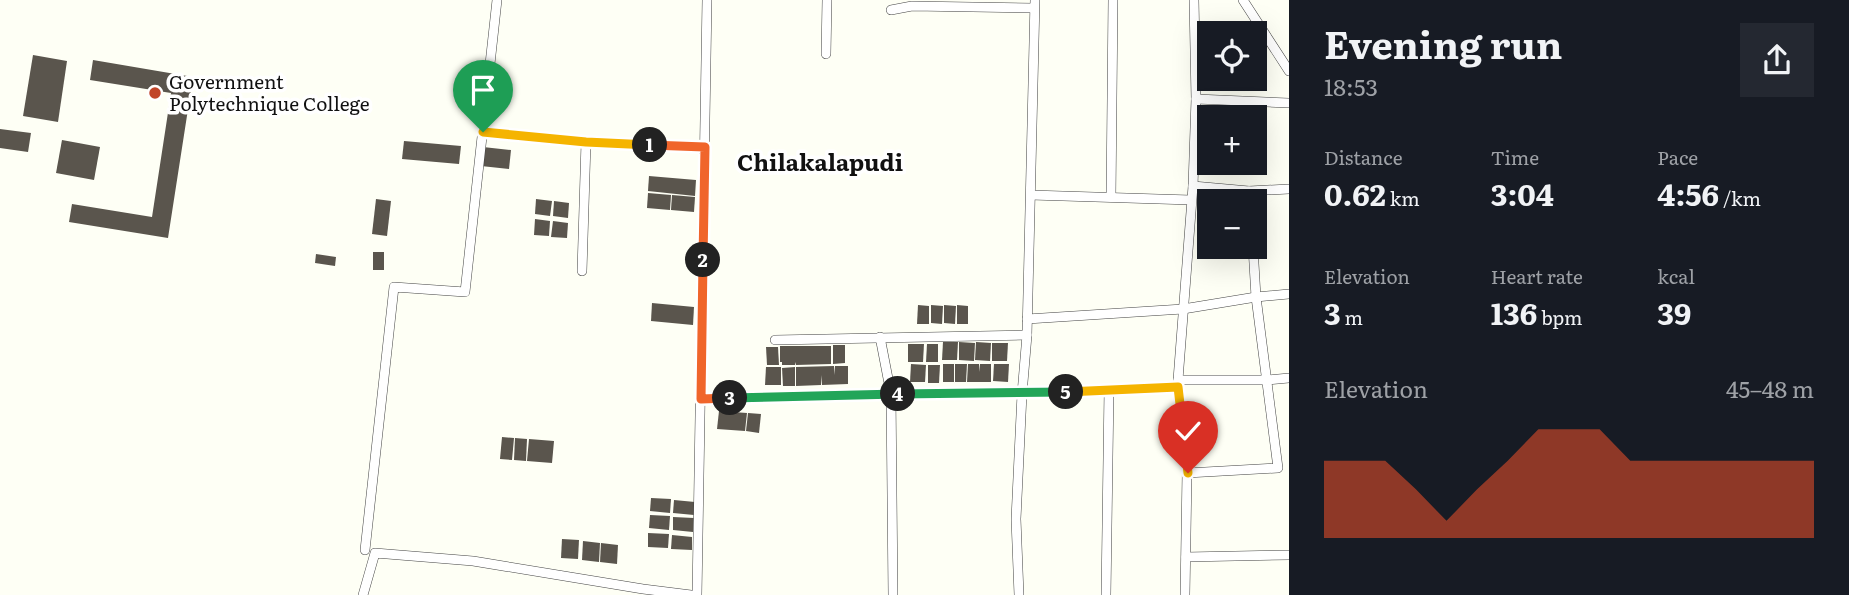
<!DOCTYPE html>
<html lang="en">
<head>
<meta charset="utf-8">
<style>
	:root { --surface:#171b24; --page:#242831; --text:#f1f3f6; --muted:#9ea1a6; --accent:#c14529 }
	body { margin:0; font-family:Literata,serif; background:var(--page); color:var(--text); height:100vh; display:flex; flex-direction:column; font-size:26px; white-space:nowrap }
	* { box-sizing:border-box; margin:0 }
	p { font-size:23px; color:var(--muted) }
	.icon { flex:none; width:38px; height:38px; fill:none; stroke:currentColor; stroke-width:2; stroke-linecap:round; stroke-linejoin:round }
	.map { position:relative; flex:1; overflow:hidden }
	.details { display:flex; flex-direction:column; background:var(--surface); width:560px }
	.details>* { flex:none }
	.buttons { position:absolute; left:1197px; top:21px; display:grid; gap:14px }
	.buttons a { display:grid; place-items:center; width:70px; height:70px; border-radius:0px; background:var(--surface); box-shadow:0 7px 28px #0002; font-size:35px }
	.pin { position:absolute; display:grid; place-items:center; width:60px; height:60px; color:#fff; margin:-72px -30px; border-radius:50% 50% 50% 0; rotate:-45deg; box-shadow:0 0 7px #0007 }
	.pin .icon { rotate:45deg }
	.km { position:absolute; width:35px; height:35px; margin:-18px; border-radius:50%; background:#222; color:#fff; font-size:19px; line-height:35px; text-align:center }
	.round { display:grid; place-items:center; flex:none; width:74px; height:74px; border-radius:0px; background:var(--page) }
	.head { display:flex; align-items:center; justify-content:space-between; height:119px; padding:0 35px }
	h1 { font-size:38px; font-weight:700; line-height:52px }
	.figures { display:grid; grid-template-columns:repeat(3,1fr); gap:10px; height:119px; padding:7px 35px }
	.figures div { display:grid; align-content:center }
	.figures b { font-size:30px; font-weight:700 }
	.figures small { font-size:19px; font-weight:400 }
	.figures p { font-size:19px }
	.chart { height:196px; padding:14px 35px }
	.chart p { display:flex; justify-content:space-between }
	.chart svg { width:100%; height:126px; margin-top:7px; fill:var(--accent); opacity:.7 }
	main { display:flex; flex:1; min-height:0 }
	.map>svg:first-child { display:block }
	.building { fill:#5a554d }
	.lines { fill:none; stroke-linecap:round; stroke-linejoin:round }
	.street-casing { stroke:#444; stroke-width:10 }
	.street { stroke:#fff; stroke-width:9 }
	.split-1-casing { stroke:#fff; stroke-width:14 }
	.split-2-casing { stroke:#fff; stroke-width:14 }
	.split-3-casing { stroke:#fff; stroke-width:14 }
	.split-4-casing { stroke:#fff; stroke-width:14 }
	.split-5-casing { stroke:#fff; stroke-width:14 }
	.split-6-casing { stroke:#fff; stroke-width:14 }
	.split-1 { stroke:#f5b400; stroke-width:9 }
	.split-2 { stroke:#f0652b; stroke-width:9 }
	.split-3 { stroke:#f0652b; stroke-width:9 }
	.split-4 { stroke:#22a559; stroke-width:9 }
	.split-5 { stroke:#22a559; stroke-width:9 }
	.split-6 { stroke:#f5b400; stroke-width:9 }
	.poi-dot { fill:#c14529; stroke:#fff; stroke-width:2.5 }
	.labels { text-anchor:middle; stroke-width:7; stroke-linejoin:round; paint-order:stroke }
	.poi-label { font-size:19px; fill:#111; stroke:#fff; text-anchor:start }
	.quarter-label { font-size:23px; font-weight:bold; fill:#111; stroke:#fff }
</style>
</head>
<body>
<main>
<div class="map">
<svg width="1289" height="595" viewBox="0 0 1289 595">
	<rect width="100%" height="100%" fill="#fefff5"/>
	<g class="building">
		<path d="M33,55L67,61L58,122L23,116Z"/>
		<path d="M93,60L193,77L168,238L69,222L72,204L152,217L171,93L90,80Z"/>
		<path d="M0,129L31,133L28,152L0,148Z"/>
		<path d="M62,140L100,147L94,180L56,173Z"/>
		<path d="M404,141L461,146L459,164L402,159Z"/>
		<path d="M483,147L511,150L509,169L481,166Z"/>
		<path d="M649,176L696,180L695,196L648,191Z"/>
		<path d="M648,193L671,195L670,210L647,208Z"/>
		<path d="M672,195L695,197L694,212L671,210Z"/>
		<path d="M376,199L391,201L387,236L372,234Z"/>
		<path d="M536,199L552,201L550,216L535,214Z"/>
		<path d="M554,201L569,203L568,218L553,216Z"/>
		<path d="M535,219L550,221L549,236L534,235Z"/>
		<path d="M553,221L568,223L567,238L551,237Z"/>
		<rect x="373" y="252" width="11" height="18"/>
		<path d="M316,254L336,257L335,266L315,263Z"/>
		<path d="M652,303L694,307L693,325L651,321Z"/>
		<path d="M918,305L929,306V324H917Z"/>
		<path d="M931,305L943,306L942,324L931,323Z"/>
		<path d="M944,305L956,306L955,324L944,323Z"/>
		<path d="M957,305L968,306V324H957Z"/>
		<path d="M943,342H958L957,360H942Z"/>
		<path d="M959,342L975,343L974,361L959,360Z"/>
		<path d="M976,342L991,343L990,361L975,360Z"/>
		<path d="M992,343H1008L1007,361H992Z"/>
		<path d="M908,344H924L923,362H908Z"/>
		<path d="M927,344H938V362H926Z"/>
		<path d="M833,345H845V363L833,364Z"/>
		<path d="M780,346H831V364L796,365L795,362V365H782V362H780Z"/>
		<path d="M766,347H778L779,365H767Z"/>
		<path d="M911,364L926,365L925,382H910Z"/>
		<rect x="943" y="364" width="11" height="18"/>
		<path d="M955,364H967L966,382H955Z"/>
		<path d="M968,364H979V372L980,364H991V382H967Z"/>
		<path d="M994,364H1009L1008,382L993,381Z"/>
		<path d="M928,365H940L939,383H928Z"/>
		<path d="M834,366L835,375V366H848V384L822,385L821,375V385L796,386V367Z"/>
		<path d="M766,367H781V385H765Z"/>
		<path d="M795,367V386H783L782,368Z"/>
		<path d="M719,411L747,413L745,431L717,429Z"/>
		<path d="M748,413L761,414L759,433L746,431Z"/>
		<path d="M502,437L514,438L512,460L500,459Z"/>
		<path d="M515,438L527,439L526,461L514,460Z"/>
		<path d="M529,439L554,441L552,463L527,461Z"/>
		<path d="M651,498L671,499L670,513L650,511Z"/>
		<path d="M674,500L695,502L694,515L673,513Z"/>
		<path d="M650,515L670,516L669,530L649,528Z"/>
		<path d="M673,517L694,518L693,532L673,530Z"/>
		<path d="M648,533L669,534L668,548L648,547Z"/>
		<path d="M672,535L692,537V550L671,549Z"/>
		<path d="M562,539L579,540L578,559L561,558Z"/>
		<path d="M583,541L600,543L599,562L582,560Z"/>
		<path d="M601,543L618,545L617,564L600,562Z"/>
	</g>
	<g class="lines">
		<g class="street-casing">
			<g id="street">
				<path d="M1243,0L1289,71"/>
				<path d="M891,10L912,6L1034,8"/>
				<path d="M826,54L827,0"/>
				<path d="M1196,99L1289,103"/>
				<path d="M483,132L586,142L705,147"/>
				<path d="M1193,186L1249,191L1289,189"/>
				<path d="M1249,191L1250,201"/>
				<path d="M1031,195L1191,200"/>
				<path d="M1111,197L1113,0"/>
				<path d="M582,271L586,142"/>
				<path d="M1027,319L1183,309L1256,297L1289,294"/>
				<path d="M880,337L891,394L893,595"/>
				<path d="M775,340L1027,335"/>
				<path d="M1178,380H1266L1289,378"/>
				<path d="M701,399L891,394H1022L1178,388"/>
				<path d="M1187,473L1278,468L1256,297L1253,247"/>
				<path d="M365,550L394,287L465,292L497,0"/>
				<path d="M1186,557L1289,555"/>
				<path d="M363,595L375,553L473,561L643,589L691,595"/>
				<path d="M697,595L707,0"/>
				<path d="M1019,595L1016,519L1022,394L1027,335L1035,0"/>
				<path d="M1106,595L1109,390"/>
				<path d="M1185,595L1187,473L1178,380L1193,186L1196,99L1194,0"/>
			</g>
		</g>
		<use href="#street" class="street"/>
	</g>
	<g class="lines">
		<g class="split-1-casing">
			<path id="split-1" d="M483,132L586,142L650,145"/>
		</g>
		<g class="split-2-casing">
			<path id="split-2" d="M650,145L705,147L703,260"/>
		</g>
		<g class="split-3-casing">
			<path id="split-3" d="M703,260L701,399L730,398"/>
		</g>
		<g class="split-4-casing">
			<path id="split-4" d="M730,398L898,394"/>
		</g>
		<g class="split-5-casing">
			<path id="split-5" d="M898,394L1066,392"/>
		</g>
		<g class="split-6-casing">
			<path id="split-6" d="M1066,392L1178,387L1188,473"/>
		</g>
		<use href="#split-1" class="split-1"/>
		<use href="#split-2" class="split-2"/>
		<use href="#split-3" class="split-3"/>
		<use href="#split-4" class="split-4"/>
		<use href="#split-5" class="split-5"/>
		<use href="#split-6" class="split-6"/>
	</g>
	<circle class="poi-dot" cx="155" cy="93" r="7"/>
	<g class="labels">
		<g class="poi-label">
			<text x="169" y="89">Government<tspan x="169" dy="22">Polytechnique College</tspan></text>
		</g>
		<g class="quarter-label">
			<text x="820" y="171">Chilakalapudi</text>
		</g>
	</g>
</svg>
<div class="buttons">
<a><svg class="icon" aria-label="locate" viewBox="0 0 24 24"><circle cx="12" cy="12" r="6"/><path d="M12 2v4M12 18v4M2 12h4M18 12h4"/></svg></a>
<a>+</a>
<a>−</a>
</div>
<div class="pin" style="left:483px;top:132px;background:#1e9e55"><svg class="icon" aria-label="arrive" viewBox="0 0 24 24"><path d="M6 21V4h12l-3 4 3 4H6"/></svg></div>
<div class="pin" style="left:1188px;top:473px;background:#d93025"><svg class="icon" aria-label="check" viewBox="0 0 24 24"><path d="M5 12l5 5 9-10"/></svg></div>
<b class="km" style="left:650px;top:145px">1</b>
<b class="km" style="left:703px;top:260px">2</b>
<b class="km" style="left:730px;top:398px">3</b>
<b class="km" style="left:898px;top:394px">4</b>
<b class="km" style="left:1066px;top:392px">5</b>
</div>
<section class="details">
<div class="head"><div><h1>Evening run</h1><p>18:53</p></div><a class="round"><svg class="icon" aria-label="share" viewBox="0 0 24 24"><path d="M12 15V3M7 8l5-5 5 5M5 13v7h14v-7"/></svg></a></div>
<div class="figures">
<div><p>Distance</p><b>0.62<small> km</small></b></div>
<div><p>Time</p><b>3:04</b></div>
<div><p>Pace</p><b>4:56<small> /km</small></b></div>
</div>
<div class="figures">
<div><p>Elevation</p><b>3<small> m</small></b></div>
<div><p>Heart rate</p><b>136<small> bpm</small></b></div>
<div><p>kcal</p><b>39</b></div>
</div>
<div class="chart"><p><span>Elevation</span>45–48 m</p>
<svg viewBox="0 0 160 44" preserveAspectRatio="none"><path d="M0 44V17L10 17L20 17L30 27L40 38L50 27L60 17L70 6L80 6L90 6L100 17L110 17L120 17L130 17L140 17L150 17L160 17V44z"/></svg>
</div>
</section>
</main>
</body>
</html>
